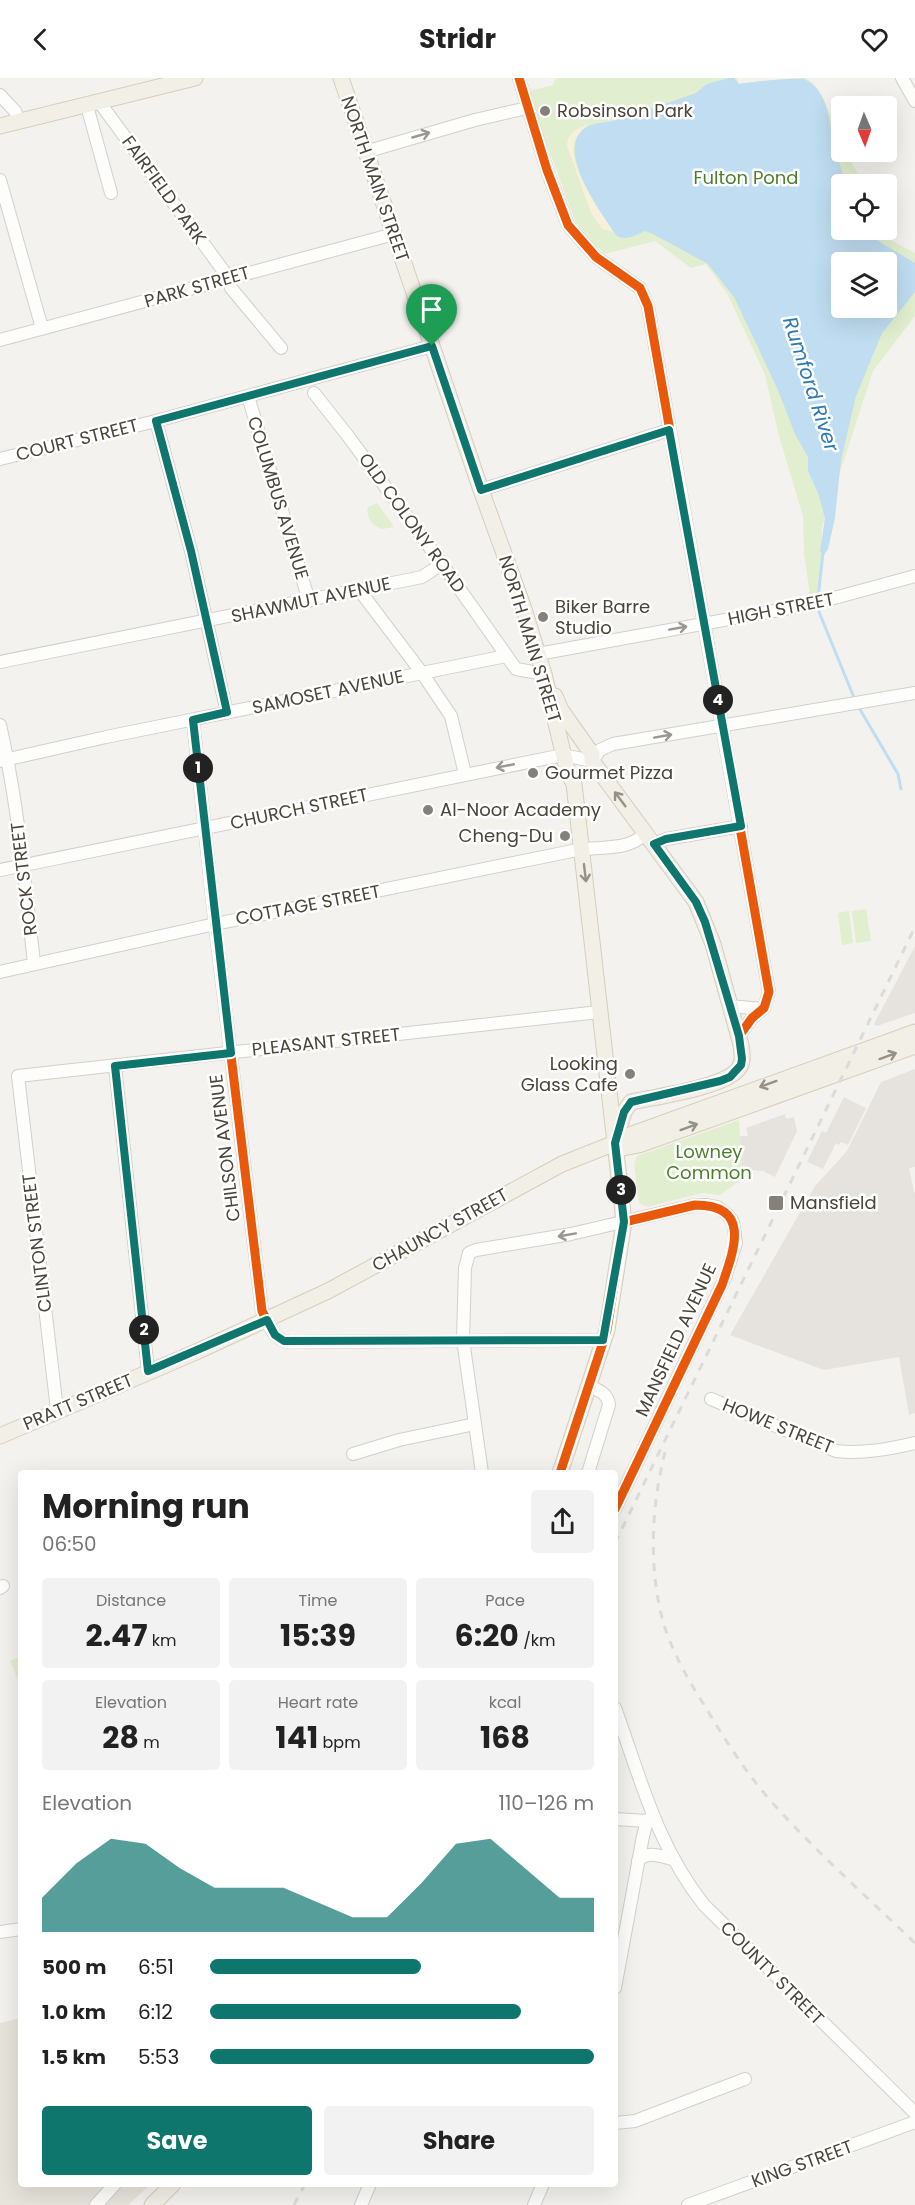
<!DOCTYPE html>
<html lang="en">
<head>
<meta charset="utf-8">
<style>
	:root { --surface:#fff; --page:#f2f2f2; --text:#222; --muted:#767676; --accent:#0f766e }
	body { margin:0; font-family:Poppins,sans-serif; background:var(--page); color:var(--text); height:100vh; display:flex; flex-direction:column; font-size:22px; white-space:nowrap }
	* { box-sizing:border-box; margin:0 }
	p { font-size:20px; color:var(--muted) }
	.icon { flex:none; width:33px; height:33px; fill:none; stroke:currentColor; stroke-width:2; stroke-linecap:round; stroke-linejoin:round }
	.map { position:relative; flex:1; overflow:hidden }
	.sheet { position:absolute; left:18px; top:1392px; width:600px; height:717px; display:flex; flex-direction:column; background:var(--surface); border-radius:6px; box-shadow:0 6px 24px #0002 }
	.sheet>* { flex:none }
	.needle { width:39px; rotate:178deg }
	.controls { position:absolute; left:831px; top:18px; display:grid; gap:12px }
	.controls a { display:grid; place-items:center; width:66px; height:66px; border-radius:6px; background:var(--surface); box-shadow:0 6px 24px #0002; font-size:30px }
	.pin { position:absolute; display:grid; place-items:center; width:51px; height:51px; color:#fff; margin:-62px -26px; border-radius:50% 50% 50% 0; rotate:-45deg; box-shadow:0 0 6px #0007 }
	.pin .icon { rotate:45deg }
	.km { position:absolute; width:30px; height:30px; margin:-15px; border-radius:50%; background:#222; color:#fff; font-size:16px; line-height:30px; text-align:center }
	.round { display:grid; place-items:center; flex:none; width:63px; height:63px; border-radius:6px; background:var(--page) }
	.overview { display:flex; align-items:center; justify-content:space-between; height:102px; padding:0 24px }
	h1 { font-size:33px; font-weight:700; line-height:45px }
	.stats { display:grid; grid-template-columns:repeat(3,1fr); gap:9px; height:102px; padding:6px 24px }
	.stats div { display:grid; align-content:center; border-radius:6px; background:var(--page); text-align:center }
	.stats b { font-size:30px; font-weight:700 }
	.stats small { font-size:16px; font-weight:400 }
	.stats p { font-size:16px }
	.chart { height:168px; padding:12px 24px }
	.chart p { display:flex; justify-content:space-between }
	.chart svg { width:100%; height:108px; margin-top:6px; fill:var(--accent); opacity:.7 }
	.action { display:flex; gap:12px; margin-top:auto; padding:12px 24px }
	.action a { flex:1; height:69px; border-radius:6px; background:var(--accent); color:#fff; font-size:24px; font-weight:700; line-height:69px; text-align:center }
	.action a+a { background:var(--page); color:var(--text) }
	ul { padding:0 24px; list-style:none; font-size:20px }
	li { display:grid; grid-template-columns:96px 72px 1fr; align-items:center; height:45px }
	li i { height:15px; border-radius:8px; background:var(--accent) }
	header { display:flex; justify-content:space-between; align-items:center; height:78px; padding:0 24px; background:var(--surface); font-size:27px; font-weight:700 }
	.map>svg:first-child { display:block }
	.residential { fill:#e7e4dc }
	.green { fill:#e1eecf; fill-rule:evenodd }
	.sand { fill:#f7f0da }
	.parking { fill:#e6e3df }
	.water { fill:#c0ddf1; fill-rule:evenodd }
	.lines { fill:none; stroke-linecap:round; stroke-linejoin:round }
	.stream { stroke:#c0ddf1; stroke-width:3 }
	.minor-casing { stroke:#d2d0cb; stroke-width:14 }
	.major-casing { stroke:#d6cebb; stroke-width:17 }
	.minor { stroke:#fdfdfc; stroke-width:12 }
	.major { stroke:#f2efe6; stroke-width:15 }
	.rail { stroke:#dbdbda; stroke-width:3; stroke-dasharray:8 8; stroke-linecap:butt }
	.cycleway-casing { stroke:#fff; stroke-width:13 }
	.cycleway { stroke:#e8590c; stroke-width:9 }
	.oneway { stroke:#9b9791 }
	.oneway2 { stroke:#969187 }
	.route-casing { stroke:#fff; stroke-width:12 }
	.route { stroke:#0f766e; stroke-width:8 }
	.poi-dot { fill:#868178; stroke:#fff; stroke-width:2 }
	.labels { text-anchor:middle; stroke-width:5; stroke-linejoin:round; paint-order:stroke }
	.poi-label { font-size:18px; fill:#4b4439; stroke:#fff; text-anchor:start }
	.park-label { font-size:18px; fill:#4a7f2a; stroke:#fff }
	.street-label { font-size:18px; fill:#4b4439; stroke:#fff }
	.water-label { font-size:20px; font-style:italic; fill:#2e7ab2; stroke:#fff }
</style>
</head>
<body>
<header><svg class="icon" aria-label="back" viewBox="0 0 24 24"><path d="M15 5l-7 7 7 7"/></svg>Stridr<svg class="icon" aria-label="heart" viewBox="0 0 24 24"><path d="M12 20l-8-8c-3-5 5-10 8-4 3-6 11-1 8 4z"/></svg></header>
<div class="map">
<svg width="915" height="2127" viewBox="0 0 915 2127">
	<rect width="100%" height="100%" fill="#f4f2ee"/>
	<path class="residential" d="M21,1940V2106H151L128,2127H0V1945Z"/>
	<g class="green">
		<path d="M556,0H737L739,6C755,3 789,0 805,0C817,4 825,23 829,34C835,47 841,59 842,74H846L861,102V106H842V152H872L915,175V238L873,293L822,449L820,515L810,517L804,475L803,438L779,358L765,297L728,217L706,186L691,190L655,163L605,176L592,164L575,143L544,59L530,13L553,7ZM842,184H886V230H842Z"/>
		<path d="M377,425L394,449L382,451C373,448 365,439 368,429Z"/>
		<path d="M866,831L871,863L856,865L852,833Z"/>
		<path d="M849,833L853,865L842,867L838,835Z"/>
		<path d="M739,1042L742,1101L720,1117L702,1115L647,1129L639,1125L634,1086L637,1078Z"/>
		<path d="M21,1578V1608L10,1583Z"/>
	</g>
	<path class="sand" d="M588,46C584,51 576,57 574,65C568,89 601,134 614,154L602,151L591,135L567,68C567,54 577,51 588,46Z"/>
	<g class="parking">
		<path d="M915,868V935L877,948L874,946Z"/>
		<path d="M915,991V1089L909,1090L915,1118V1335L909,1337L899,1279L824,1292L730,1257L815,1108L847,1073L881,1004Z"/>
		<path d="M844,1019L866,1030L848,1067L841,1064L839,1067L836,1065L823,1091L807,1084L822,1053L826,1055Z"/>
		<path d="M785,1036L786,1041L794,1039L797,1053L775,1099L763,1093L742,1091L740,1058H748L746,1050Z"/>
	</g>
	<path class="water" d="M729,0H734L739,6C753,4 791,0 804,1C830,13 829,47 835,71C838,83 843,95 847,106H842V152H864L878,163L915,185V214L882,255L856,318L841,382L835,440L828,471L824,477L820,473L825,440L818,415L808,393V379L795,356L778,312L734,219L708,186L653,156L645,153C636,157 625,164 616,157C602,136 554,72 585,50C593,44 607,45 616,42C643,34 669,24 696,15L707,6ZM842,184H886V230H842Z"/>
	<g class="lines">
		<g class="stream">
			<path d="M818,521L823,474"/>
			<path d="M819,528V534L855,622"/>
			<path d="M858,628L898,696L901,711"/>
		</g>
		<g class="minor-casing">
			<g id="minor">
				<path d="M519,0L547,92L568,147L596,179L640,210L648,228L769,914L764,930L752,940L739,958"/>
				<path d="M902,0L915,23"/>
				<path d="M0,17L15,33L19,44"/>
				<path d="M100,25L228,199L231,210L281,270"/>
				<path d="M87,28L111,115"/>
				<path d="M365,74L475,42L527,30"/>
				<path d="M0,102L42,250"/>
				<path d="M0,262L394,156"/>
				<path d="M314,315L348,358L442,486L516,591L544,596"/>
				<path d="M248,318L309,523"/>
				<path d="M156,343L191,473L227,635"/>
				<path d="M0,381L156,343L432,268"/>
				<path d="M481,412L669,352"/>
				<path d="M360,513L422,595L451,638L465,696"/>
				<path d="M538,576L812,526L915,498"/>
				<path d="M0,584L422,499L442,486"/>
				<path d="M193,642L215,846L262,1233C269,1246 274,1263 290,1264L603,1262"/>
				<path d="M0,647C18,725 25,805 34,885"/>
				<path d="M0,683L106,659L506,578"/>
				<path d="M654,766L666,761L741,748"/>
				<path d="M0,792L563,677L592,683L600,672L613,666L915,615"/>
				<path d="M0,894L215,846L582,771C603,769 631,772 645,755"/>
				<path d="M730,928L762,931"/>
				<path d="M115,988L148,1293"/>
				<path d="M711,1321L836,1373C864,1376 888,1371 915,1365"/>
				<path d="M57,1332L18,998L599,934"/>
				<path d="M353,1376L399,1362L475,1346"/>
				<path d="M482,1395L463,1262L465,1190L469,1175L476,1172L571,1156L695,1127H707L717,1129L727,1136L733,1144L736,1165L725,1200L615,1431"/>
				<path d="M588,1395L609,1327C608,1316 599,1312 589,1308"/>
				<path d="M0,1510L3,1508"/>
				<path d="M615,1630C641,1701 656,1766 704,1827L915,2035"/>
				<path d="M615,1741L647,1743"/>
				<path d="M638,1783C647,1772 660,1778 672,1781"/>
				<path d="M0,1854L21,1851"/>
				<path d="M615,1910L643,1758L647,1743L653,1738"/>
				<path d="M615,2045L635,2043L745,2001"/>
				<path d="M96,2127L115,2106"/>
				<path d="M361,2127L370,2106"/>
				<path d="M534,2127L543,2106"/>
				<path d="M688,2127L915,2044"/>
			</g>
		</g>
		<g class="major-casing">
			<g id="major">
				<path d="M341,0L481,412L523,528L544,596L568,695L574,706L624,1144L607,1252L560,1395"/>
				<path d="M0,48L195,0"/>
				<path d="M555,618L561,632L592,676V683L696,824L713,866L741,967C742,975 744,983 739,990C727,1009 655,1019 631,1024L624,1034L617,1056"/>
				<path d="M615,1065L623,1070L639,1067L915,968"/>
				<path d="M0,1358L196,1274L328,1213L562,1086L615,1065L624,1059L915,954"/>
				<path d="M152,2127L173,2106"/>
			</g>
		</g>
		<use href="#minor" class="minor"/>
		<use href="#major" class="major"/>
		<g class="rail">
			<path d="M665,1374C651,1429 648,1495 665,1550C675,1580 692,1608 709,1635C727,1665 746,1694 769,1721C814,1772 866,1818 915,1865"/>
			<path d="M615,1465L915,849"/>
			<path d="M294,2127L305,2106"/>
		</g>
		<g class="cycleway-casing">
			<g id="cycleway">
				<path d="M519,0L547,92L568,147L596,179L640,210L648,228L769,914L764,930L752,940L739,958"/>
				<path d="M193,642L215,846L262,1233C269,1246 274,1263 290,1264L603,1262"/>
				<path d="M560,1395L607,1252L622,1157L623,1128L615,1065"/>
				<path d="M615,1431L722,1207C734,1172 752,1127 695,1127L624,1144"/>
			</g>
		</g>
		<use href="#cycleway" class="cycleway"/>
	</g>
	<defs><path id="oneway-shaft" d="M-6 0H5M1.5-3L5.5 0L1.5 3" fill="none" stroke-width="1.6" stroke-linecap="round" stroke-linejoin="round" transform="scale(1.5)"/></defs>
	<g class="oneway">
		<use href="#oneway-shaft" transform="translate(421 57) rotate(-16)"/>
		<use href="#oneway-shaft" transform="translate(678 550) rotate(-10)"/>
		<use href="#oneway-shaft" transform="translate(663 658) rotate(-10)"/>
		<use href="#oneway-shaft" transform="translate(505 688) rotate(169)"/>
		<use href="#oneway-shaft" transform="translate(567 1157) rotate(170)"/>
	</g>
	<g class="oneway2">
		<use href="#oneway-shaft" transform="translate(620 721) rotate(-127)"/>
		<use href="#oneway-shaft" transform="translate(585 795) rotate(83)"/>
		<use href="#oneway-shaft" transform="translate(888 978) rotate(-20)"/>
		<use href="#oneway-shaft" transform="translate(768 1006) rotate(160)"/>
		<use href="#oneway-shaft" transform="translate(689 1049) rotate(-20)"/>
	</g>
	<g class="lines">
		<g class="route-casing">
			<path id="route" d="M432,268L481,412L669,352L741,748L666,761L654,766L696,824L705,844L739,958L742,981L741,987L730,999L720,1003L631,1024L624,1034L615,1065L624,1144L603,1262L284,1263L275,1257L267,1242L148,1293L115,988L231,975L193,642L227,634L191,473L156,343Z"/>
		</g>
		<use href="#route" class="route"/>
	</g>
	<g class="poi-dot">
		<circle cx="545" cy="33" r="6"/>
		<circle cx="543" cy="539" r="6"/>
		<circle cx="533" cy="695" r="6"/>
		<circle cx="428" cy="732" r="6"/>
		<circle cx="565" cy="758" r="6"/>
		<circle cx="630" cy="996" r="6"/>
		<rect x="768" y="1117" width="16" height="16" rx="3"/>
	</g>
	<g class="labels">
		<g class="poi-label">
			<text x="557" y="39">Robsinson Park</text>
			<text x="555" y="535">Biker Barre<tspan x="555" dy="21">Studio</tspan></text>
			<text x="545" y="701">Gourmet Pizza</text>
			<text x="440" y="738">Al-Noor Academy</text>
			<text x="553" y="764" text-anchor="end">Cheng-Du</text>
			<text x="618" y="992" text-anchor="end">Looking<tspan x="618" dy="21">Glass Cafe</tspan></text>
			<text x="790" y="1131">Mansfield</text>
		</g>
		<g class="park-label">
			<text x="746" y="106">Fulton Pond</text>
			<text x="709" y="1080">Lowney<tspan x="709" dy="21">Common</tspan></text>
		</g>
		<g class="street-label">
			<text transform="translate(375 101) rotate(71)" y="6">NORTH MAIN STREET</text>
			<text transform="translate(164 112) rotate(54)" y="6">FAIRFIELD PARK</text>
			<text transform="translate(197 209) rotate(-16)" y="6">PARK STREET</text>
			<text transform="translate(77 362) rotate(-14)" y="6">COURT STREET</text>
			<text transform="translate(278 420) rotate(73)" y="6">COLUMBUS AVENUE</text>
			<text transform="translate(412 445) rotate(54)" y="6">OLD COLONY ROAD</text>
			<text transform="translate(311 522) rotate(-12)" y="6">SHAWMUT AVENUE</text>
			<text transform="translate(781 531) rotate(-11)" y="6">HIGH STREET</text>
			<text transform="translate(530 561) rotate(73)" y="6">NORTH MAIN STREET</text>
			<text transform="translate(328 614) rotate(-12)" y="6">SAMOSET AVENUE</text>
			<text transform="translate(299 731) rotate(-12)" y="6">CHURCH STREET</text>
			<text transform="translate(24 801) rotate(-97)" y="6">ROCK STREET</text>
			<text transform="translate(308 827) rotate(-11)" y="6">COTTAGE STREET</text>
			<text transform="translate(326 964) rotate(-6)" y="6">PLEASANT STREET</text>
			<text transform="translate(225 1070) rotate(-97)" y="6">CHILSON AVENUE</text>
			<text transform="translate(440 1152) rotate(-29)" y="6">CHAUNCY STREET</text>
			<text transform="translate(37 1165) rotate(-97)" y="6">CLINTON STREET</text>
			<text transform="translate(676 1262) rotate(-65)" y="6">MANSFIELD AVENUE</text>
			<text transform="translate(78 1324) rotate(-23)" y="6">PRATT STREET</text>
			<text transform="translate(778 1348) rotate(22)" y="6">HOWE STREET</text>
			<text transform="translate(772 1895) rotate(45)" y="6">COUNTY STREET</text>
			<text transform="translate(802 2086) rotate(-20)" y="6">KING STREET</text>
		</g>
		<g class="water-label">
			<text transform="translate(811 306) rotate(72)" y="7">Rumford River</text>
		</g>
	</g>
</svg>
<div class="controls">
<a><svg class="needle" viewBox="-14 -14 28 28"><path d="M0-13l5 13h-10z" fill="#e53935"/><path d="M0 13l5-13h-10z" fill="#767676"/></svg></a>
<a><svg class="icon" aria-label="locate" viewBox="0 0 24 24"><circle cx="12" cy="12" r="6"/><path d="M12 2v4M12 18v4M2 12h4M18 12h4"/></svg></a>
<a><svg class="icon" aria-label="layers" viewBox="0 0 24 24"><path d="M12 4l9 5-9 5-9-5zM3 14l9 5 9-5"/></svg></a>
</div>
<div class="pin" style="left:432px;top:268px;background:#1e9e55"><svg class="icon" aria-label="arrive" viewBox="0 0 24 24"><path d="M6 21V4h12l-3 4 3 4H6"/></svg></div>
<b class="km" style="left:198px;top:690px">1</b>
<b class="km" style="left:144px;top:1252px">2</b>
<b class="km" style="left:621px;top:1112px">3</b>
<b class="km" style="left:718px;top:622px">4</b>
<section class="sheet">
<div class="overview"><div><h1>Morning run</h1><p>06:50</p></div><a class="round"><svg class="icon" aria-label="share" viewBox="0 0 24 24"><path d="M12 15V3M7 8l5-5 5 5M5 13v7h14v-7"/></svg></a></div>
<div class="stats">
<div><p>Distance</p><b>2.47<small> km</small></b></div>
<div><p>Time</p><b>15:39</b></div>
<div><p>Pace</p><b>6:20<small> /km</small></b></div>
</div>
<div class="stats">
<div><p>Elevation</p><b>28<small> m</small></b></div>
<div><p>Heart rate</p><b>141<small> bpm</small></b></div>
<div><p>kcal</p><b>168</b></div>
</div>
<div class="chart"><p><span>Elevation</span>110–126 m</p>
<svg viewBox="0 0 160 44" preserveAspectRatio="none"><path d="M0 44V30L10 16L20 6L30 8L40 18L50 26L60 26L70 26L80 32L90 38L100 38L110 24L120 8L130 6L140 18L150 30L160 30V44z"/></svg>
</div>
<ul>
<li><b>500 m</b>6:51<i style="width:55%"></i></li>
<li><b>1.0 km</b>6:12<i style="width:81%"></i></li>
<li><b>1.5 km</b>5:53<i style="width:100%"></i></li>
</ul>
<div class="action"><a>Save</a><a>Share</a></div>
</section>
</div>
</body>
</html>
